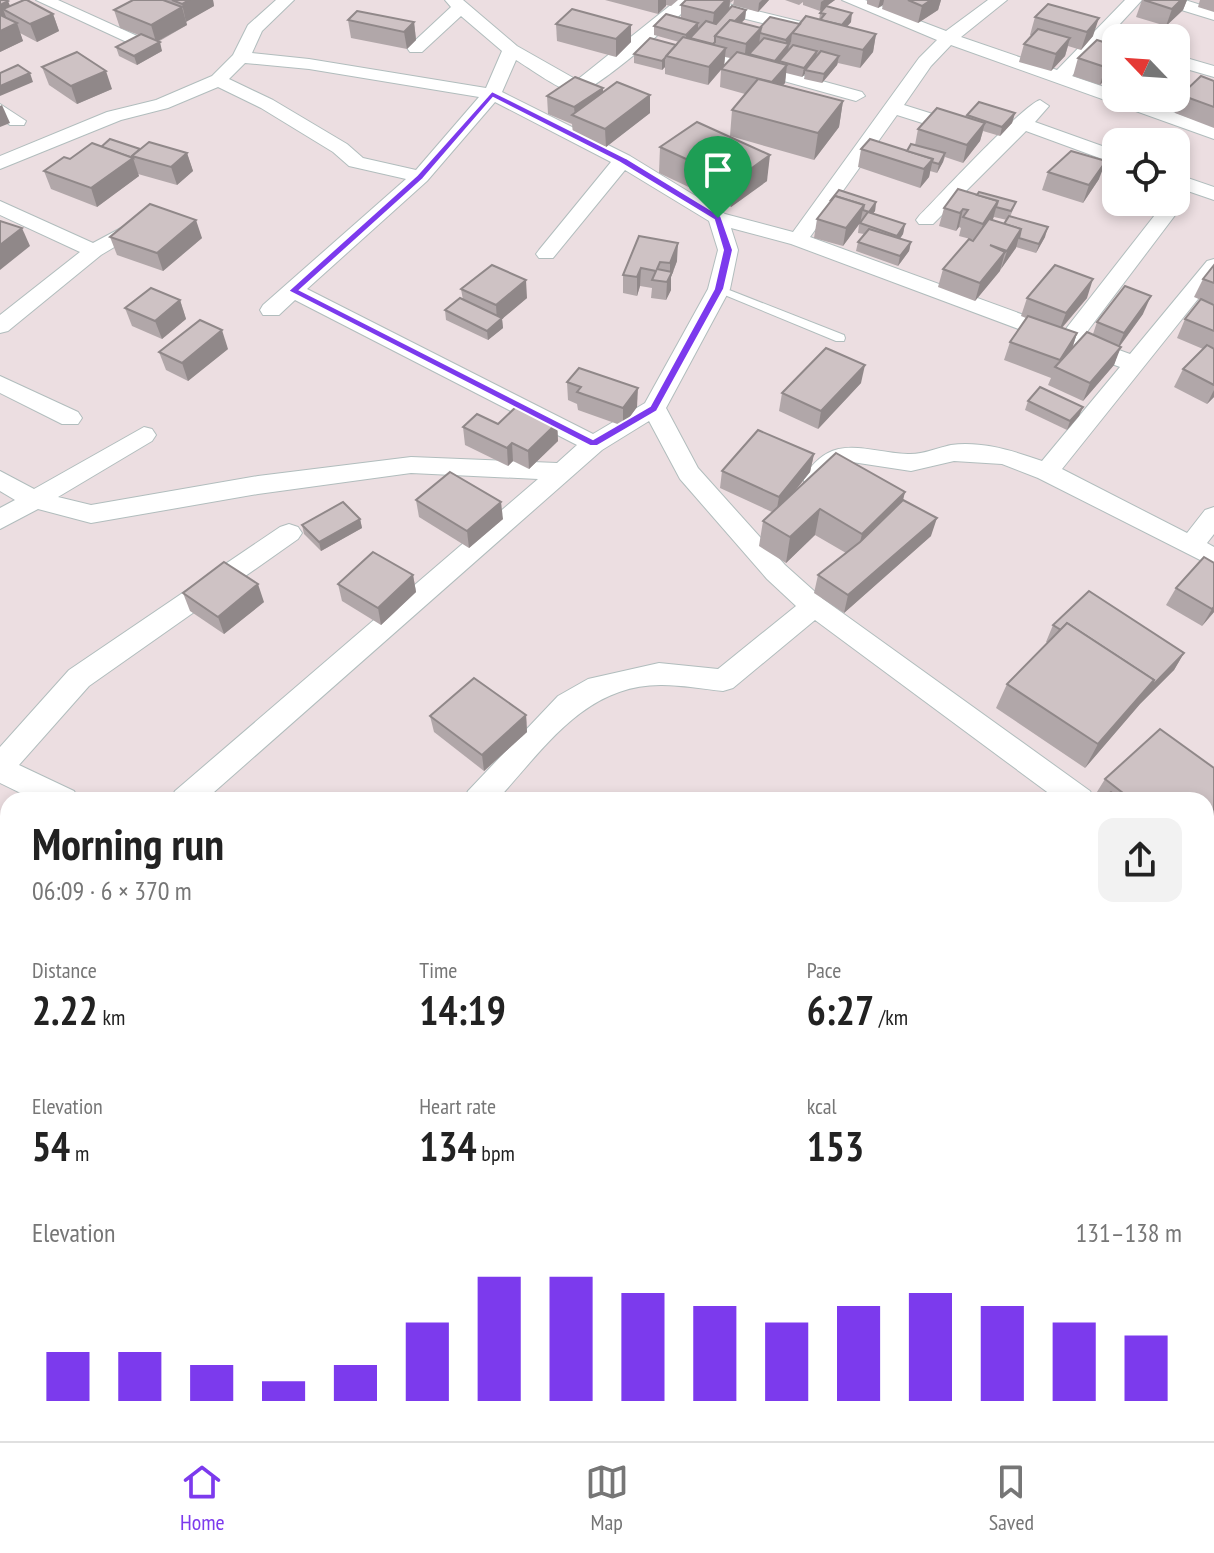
<!DOCTYPE html>
<html lang="en">
<head>
<meta charset="utf-8">
<style>
	:root { --surface:#fff; --page:#f2f2f2; --text:#222; --muted:#767676; --line:#e0e0e0; --accent:#7c3aed }
	body { margin:0; font-family:"PT Sans Narrow",sans-serif; background:var(--page); color:var(--text); height:100vh; display:flex; flex-direction:column; font-size:30px; white-space:nowrap }
	* { box-sizing:border-box; margin:0 }
	p { font-size:26px; color:var(--muted) }
	.icon { flex:none; width:44px; height:44px; fill:none; stroke:currentColor; stroke-width:2; stroke-linecap:round; stroke-linejoin:round }
	.map { position:relative; flex:1; overflow:hidden }
	.panel { position:absolute; left:0px; top:792px; width:1214px; height:650px; display:flex; flex-direction:column; background:var(--surface); border-radius:24px 24px 0 0; box-shadow:0 4px 12px #0003 }
	.panel>* { flex:none }
	.needle { width:52px; rotate:295deg }
	.buttons { position:absolute; left:1102px; top:24px; display:grid; gap:16px }
	.buttons a { display:grid; place-items:center; width:88px; height:88px; border-radius:16px; background:var(--surface); box-shadow:0 4px 12px #0003; font-size:40px }
	.pin { position:absolute; display:grid; place-items:center; width:68px; height:68px; color:#fff; margin:-82px -34px; border-radius:50% 50% 50% 0; rotate:-45deg; box-shadow:0 0 8px #0007 }
	.pin .icon { rotate:45deg }
	.round { display:grid; place-items:center; flex:none; width:84px; height:84px; border-radius:16px; background:var(--page) }
	.headline { display:flex; align-items:center; justify-content:space-between; height:136px; padding:0 32px }
	h1 { font-size:44px; font-weight:800; line-height:60px }
	.stats { display:grid; grid-template-columns:repeat(3,1fr); gap:12px; height:136px; padding:8px 32px }
	.stats div { display:grid; align-content:center }
	.stats b { font-size:40px; font-weight:800 }
	.stats small { font-size:22px; font-weight:400 }
	.stats p { font-size:22px }
	.chart { height:224px; padding:16px 32px }
	.chart p { display:flex; justify-content:space-between }
	.chart svg { width:100%; height:144px; margin-top:8px; stroke:var(--accent); stroke-width:6 }
	.tab-bar { display:flex; justify-content:space-around; align-items:center; height:112px; border-top:2px solid var(--line); background:var(--surface); font-size:22px; color:var(--muted) }
	.tab-bar a { display:grid; justify-items:center; gap:4px }
	.tab-bar .on { color:var(--accent) }
	.map>svg:first-child { display:block }
	.lines { fill:none; stroke-linecap:round; stroke-linejoin:round }
	.service-casing { stroke:#b1bdbd; stroke-width:2 }
	.minor-casing { stroke:#b1bdbd; stroke-width:2 }
	.service { fill:#fff; fill-rule:evenodd }
	.minor { fill:#fff; fill-rule:evenodd }
	.wall { fill:#b1a7a9; fill-rule:evenodd }
	.shaded-wall { fill:#908889 }
	.building { fill:#cec2c4; stroke:#908889; stroke-width:2 }
	.route { fill:#7c3aed; stroke:#fff; stroke-width:2; fill-rule:evenodd }
</style>
</head>
<body>
<div class="map">
<svg width="1214" height="1441" viewBox="0 0 1214 1441">
	<rect width="100%" height="100%" fill="#ecdee1"/>
	<g class="lines">
		<g class="service-casing">
			<path id="service" d="M719,286L844,335L845,338L844,341H836L715,291L714,289Z"/>
		</g>
		<g class="minor-casing">
			<g id="minor">
				<path d="M36,0H58L146,40L137,45L131,44Z"/>
				<path d="M276,0H294L262,31L252,53L309,59L486,88L502,51L461,16L422,52H410L407,48L451,7L445,0H463L517,46L577,80L677,0H695C683,15 592,94 577,93C563,93 528,67 516,60L502,92L630,156L725,214L793,232L919,58L937,40L842,0H865L946,31L988,0H1007L961,37L1057,70L1125,0H1142L1072,76L1116,91V98H1135L1214,127V139L951,45L931,66L904,105L971,126L973,130L971,134H957L897,115L810,237L1065,330L1165,202H1176V196L1182,198L1185,202L1182,206L1083,337L1130,354L1207,261L1214,259V279L1062,469L1187,533L1205,510L1214,507V534L1207,543L1214,547V567L1038,478L1002,464L954,461L911,471L852,462L841,465L824,485L815,488L806,485L803,479C831,431 864,452 908,454C922,455 937,448 951,445C982,441 1014,451 1042,461L1120,367L791,244L731,228L738,250L730,289L666,408L698,468L785,565L823,599L1090,791L1095,800H1058L815,620L733,688L723,691C703,689 682,685 662,685C585,684 543,750 497,800H463L468,791L558,696L588,679L659,663L718,669L796,606L767,579L680,479L649,421L602,450L205,800H170L175,791L538,479L411,473L258,494L91,523L38,509L0,529V508L15,500L0,491V471L34,489L144,427L152,429L156,435L152,441L58,497L91,505L258,476L411,457L557,463L577,445L295,300L279,315H263L260,310L263,305L406,179L349,166L333,152L261,108L218,87L168,108L121,120L0,169V156L107,112L156,100L212,76L233,55L248,25ZM245,63L309,69L479,97L416,170L363,158L347,144L273,100L229,79ZM495,102L611,162L539,250L536,254L539,258H553L625,170L709,221L718,250L708,289L645,403L593,434L307,289L427,181Z"/>
				<path d="M702,0H712L810,24L813,28L804,33L798,32L702,8L700,4Z"/>
				<path d="M1160,0H1185L1214,9V20L1162,4Z"/>
				<path d="M688,44L862,92L865,96L856,101L682,53L679,49Z"/>
				<path d="M1176,55L1214,66V77L1176,66Z"/>
				<path d="M1040,100L1049,106L1035,122L1116,151V164L1026,131L933,224H919L916,220L919,216C938,197 1024,104 1040,100Z"/>
				<path d="M0,104L26,121L24,125H10L0,118Z"/>
				<path d="M1176,174L1214,187V200L1176,187Z"/>
				<path d="M0,201L93,243L136,220L143,218L153,224L101,255L8,331L0,333V315L80,252L0,215Z"/>
				<path d="M0,376L78,412L82,418L78,424H62L0,393Z"/>
				<path d="M289,524L298,527L302,533L298,539L89,686L19,765L74,791L79,800H35L0,783V747L69,670L280,527Z"/>
				<path d="M8,975V1009L0,1012V978Z"/>
				<path d="M0,1043L8,1046V1081L0,1078Z"/>
				<path d="M1206,1084L1214,1087V1127L1206,1124Z"/>
				<path d="M0,1183L8,1187V1226L0,1223Z"/>
				<path d="M1206,1348L1214,1351V1392L1206,1389Z"/>
				<path d="M268,1434H315L318,1441H271Z"/>
				<path d="M465,1434H511L514,1441H468Z"/>
				<path d="M525,1434H566L563,1441H522Z"/>
				<path d="M698,1434H738L741,1441H701Z"/>
			</g>
		</g>
		<use href="#service" class="service"/>
		<use href="#minor" class="minor"/>
	</g>
	<g class="wall">
		<path d="M0,0L10,6L53,14L59,31L37,42L20,33L23,41L0,52Z"/>
		<path d="M133,0H213L214,6L186,21L187,25L158,42L162,51L137,65L119,56L116,47L139,35L120,28L114,10Z"/>
		<path d="M605,0H678L671,6L666,5L658,14Z"/>
		<path d="M686,0H769L758,12L733,5L734,0L730,3L729,9L746,10L745,19L741,23L761,28L799,24L819,20L820,13L824,8L820,11L803,5V2L799,5L785,0H835L826,6L851,22L847,27L876,34L873,52L860,68L838,63L837,65L822,83L804,79L805,74L802,77L786,73L785,83L783,85L843,101L839,127L814,160L730,136L732,110L745,94L720,87L721,70L708,85L665,74V67L662,70L634,63V54L676,45L679,42L654,35V26L681,18V5ZM725,57L730,58L724,65Z"/>
		<path d="M867,0H941L938,10L918,23L882,9L883,5L878,8L867,4Z"/>
		<path d="M1142,0H1187L1183,10L1166,26L1136,17Z"/>
		<path d="M1200,0H1214V12L1198,7Z"/>
		<path d="M1048,4L1093,36L1081,50L1068,46L1065,56L1051,71L1019,62L1024,44L1031,35H1030L1035,17Z"/>
		<path d="M348,20L414,22L416,40L407,49L351,38Z"/>
		<path d="M556,24L631,25V42L616,57L557,41Z"/>
		<path d="M1116,46V91L1104,86L1107,77L1100,85L1073,76L1078,58Z"/>
		<path d="M42,67L112,89L77,104L49,85Z"/>
		<path d="M1214,81V128L1175,113L1181,95Z"/>
		<path d="M603,88V93L650,113L606,147L573,134L572,124L548,114L547,96Z"/>
		<path d="M1015,113L1012,123L1000,136L983,131L980,141L963,163L945,157L943,162L937,173L930,171L929,177L920,188L858,167L861,149L907,151L915,145L918,129L966,117L967,115Z"/>
		<path d="M101,147L187,153L193,171L177,185L138,174L139,176L97,207L51,189L44,171L70,159Z"/>
		<path d="M660,147L767,181L731,207L659,173Z"/>
		<path d="M1048,172L1099,179L1083,203L1042,190Z"/>
		<path d="M977,195L1016,202L1010,217L1045,237L1036,253L1016,247L1001,269L975,301L938,287L943,269L974,240L959,236L961,228L959,227L956,231L939,226L944,208ZM994,217L1007,220L1004,224L992,220Z"/>
		<path d="M831,200L876,202L875,211L873,214L905,224L903,234L900,239L911,242L909,251L898,266L856,251L858,242L864,234L858,233L859,224L843,246L814,238L817,219L830,202Z"/>
		<path d="M639,236L677,261L671,277V290L666,300L651,298L652,288L640,286L637,296L623,293V275Z"/>
		<path d="M110,237L202,238L163,271L117,255Z"/>
		<path d="M1214,266V397L1207,404L1174,387L1183,369L1203,349L1177,338L1185,319L1201,300L1194,297L1203,279Z"/>
		<path d="M461,289L527,298L502,319L503,328L488,340L446,320L445,310L463,300Z"/>
		<path d="M1027,298H1087L1062,328L1077,333L1072,349L1093,334L1097,322L1143,314L1120,346L1114,365L1083,401L1048,385L1051,378L1004,360L1010,342L1026,318L1021,316Z"/>
		<path d="M180,300L186,319L162,339L132,326L125,308Z"/>
		<path d="M228,349L188,381L166,370L159,352Z"/>
		<path d="M567,382L637,407L623,426L578,410L577,404L568,400Z"/>
		<path d="M861,383L818,429L779,411L782,393Z"/>
		<path d="M1028,401L1083,407L1079,416L1067,430L1025,410Z"/>
		<path d="M557,423L558,441L529,469L513,461L508,466L465,445L463,427L498,424Z"/>
		<path d="M814,454L810,472L794,492H905L903,500L931,536L844,613L814,593L818,575L846,553L815,535L786,563L759,546L763,521L772,512L720,488L722,471Z"/>
		<path d="M416,500L503,519L469,548L419,517Z"/>
		<path d="M360,519L362,528L321,551L304,534L302,525Z"/>
		<path d="M1214,563V612L1202,626L1166,605L1176,588Z"/>
		<path d="M413,575L416,592L381,625L342,601L338,584Z"/>
		<path d="M183,593L264,602L224,634L190,611Z"/>
		<path d="M1053,625L1184,653L1174,670L1140,704L1085,768L996,708L1007,684L1048,643L1046,642Z"/>
		<path d="M526,715L527,732L484,771L434,732L430,716Z"/>
		<path d="M1214,768V827L1206,835V800H1092L1105,779Z"/>
	</g>
	<g class="shaded-wall">
		<path d="M189,0H213L214,6L186,22L182,4Z"/>
		<path d="M658,0H666V6L658,14Z"/>
		<path d="M726,0H730L729,13L712,30L714,13Z"/>
		<path d="M762,0H769L758,12L759,3Z"/>
		<path d="M824,0H835L820,11L821,2Z"/>
		<path d="M880,0H884L883,5L878,8Z"/>
		<path d="M931,0H941L938,10L918,23L922,6Z"/>
		<path d="M1181,0H1187L1183,10L1166,26L1172,9Z"/>
		<path d="M8,1L14,15L3,9L8,22L0,26V5Z"/>
		<path d="M182,7L187,25L156,42L151,25Z"/>
		<path d="M746,10L745,19L726,39L719,38Z"/>
		<path d="M852,13L851,22L840,34L842,25Z"/>
		<path d="M53,14L59,31L37,42L30,24Z"/>
		<path d="M1099,18L1093,36L1081,50L1087,32Z"/>
		<path d="M414,22L416,40L407,49L404,32Z"/>
		<path d="M17,23L23,41L0,52V31Z"/>
		<path d="M698,23V32L686,44V35Z"/>
		<path d="M631,25V42L616,57V39Z"/>
		<path d="M761,28L759,45L744,62L746,44Z"/>
		<path d="M792,33L791,42L785,49L786,40Z"/>
		<path d="M876,34L873,52L860,68L863,50Z"/>
		<path d="M1070,38L1065,56L1051,71L1056,54Z"/>
		<path d="M160,42L162,51L137,65L134,56Z"/>
		<path d="M789,44L788,53L779,61V64L774,70L775,61Z"/>
		<path d="M726,48L724,66L708,85L709,67Z"/>
		<path d="M817,51L816,60L805,70V74L802,77L804,68Z"/>
		<path d="M839,56L837,65L822,83L824,74Z"/>
		<path d="M1116,56V68L1110,69L1107,77L1100,85L1105,67Z"/>
		<path d="M665,58V67L662,70V61Z"/>
		<path d="M787,65L785,83L770,100L772,82Z"/>
		<path d="M106,71L112,89L77,104L71,86Z"/>
		<path d="M30,73L33,82L0,96V86Z"/>
		<path d="M603,88V106L575,116L574,107Z"/>
		<path d="M650,95V113L606,147L605,129Z"/>
		<path d="M843,101L839,127L814,160L818,133Z"/>
		<path d="M2,105L10,123L0,127V106Z"/>
		<path d="M1015,113L1012,123L1000,136L1002,127Z"/>
		<path d="M985,123L980,141L963,163L967,145Z"/>
		<path d="M187,153L193,171L177,185L171,167Z"/>
		<path d="M945,153L943,162L937,173L939,164Z"/>
		<path d="M770,155L767,181L731,207L734,181Z"/>
		<path d="M133,158L139,176L97,207L91,188Z"/>
		<path d="M933,159L929,177L920,188L924,169Z"/>
		<path d="M1106,161L1099,179L1083,203L1089,185Z"/>
		<path d="M998,201L993,219L978,242L983,224Z"/>
		<path d="M876,202L875,211L867,221L869,212Z"/>
		<path d="M864,205L860,223L843,246L846,228Z"/>
		<path d="M963,209L959,227L956,231L960,213Z"/>
		<path d="M196,220L202,238L163,271L157,253Z"/>
		<path d="M905,224L903,234L895,245L897,236Z"/>
		<path d="M1048,227L1045,237L1036,253L1039,244Z"/>
		<path d="M22,228L30,246L0,270V245Z"/>
		<path d="M1021,229L1016,248L1001,269L1007,251Z"/>
		<path d="M911,242L909,251L898,266L900,256Z"/>
		<path d="M678,243L677,261L671,277V290L666,300L667,282L670,276V263Z"/>
		<path d="M1005,252L1000,271L975,301L980,283Z"/>
		<path d="M641,268L640,286L637,296V277Z"/>
		<path d="M1093,279L1087,298L1059,331L1066,313Z"/>
		<path d="M526,280L527,298L502,319L503,328L488,340L487,331L497,322L496,305Z"/>
		<path d="M1151,296L1143,314L1116,351L1124,333Z"/>
		<path d="M180,300L186,319L162,339L155,321Z"/>
		<path d="M222,330L228,349L188,381L182,363Z"/>
		<path d="M1077,333L1071,352L1057,368L1060,360Z"/>
		<path d="M1121,347L1114,365L1083,401L1090,383Z"/>
		<path d="M865,365L861,383L818,429L821,411Z"/>
		<path d="M638,388L637,407L623,426V408Z"/>
		<path d="M1214,390V397L1207,404Z"/>
		<path d="M1083,407L1079,416L1067,430L1070,421Z"/>
		<path d="M557,423L558,441L529,469L528,451Z"/>
		<path d="M512,443L513,461L508,466L507,448Z"/>
		<path d="M814,454L810,472L776,514L779,497Z"/>
		<path d="M905,492L898,518L856,559L862,534Z"/>
		<path d="M501,502L503,519L469,548L467,531Z"/>
		<path d="M820,509L815,535L786,563L790,537Z"/>
		<path d="M937,518L931,536L844,613L848,595Z"/>
		<path d="M360,519L362,528L321,551L319,542Z"/>
		<path d="M413,575L416,592L381,625L378,608Z"/>
		<path d="M258,584L264,602L224,634L218,617Z"/>
		<path d="M1214,607V612L1202,626L1212,609Z"/>
		<path d="M1184,653L1174,670L1140,704L1085,768L1098,744L1154,680Z"/>
		<path d="M526,715L527,732L484,771L482,755Z"/>
		<path d="M1214,822V827L1206,835V830Z"/>
		<path d="M8,917V955L0,963V925Z"/>
		<path d="M112,1434H121L127,1441H111Z"/>
	</g>
	<g class="building">
		<path d="M0,0H6L8,1L0,5Z"/>
		<path d="M24,0H27L53,14L30,24L3,9Z"/>
		<path d="M133,0H163L182,7L151,25L114,10Z"/>
		<path d="M172,0H189L182,4Z"/>
		<path d="M686,0H726L714,13L681,5Z"/>
		<path d="M908,0H931L922,6Z"/>
		<path d="M1144,0H1181L1172,9Z"/>
		<path d="M1048,4L1099,18L1087,32L1035,17Z"/>
		<path d="M732,6L746,10L735,21L730,20L715,36V42L713,44L690,38L706,21L716,24Z"/>
		<path d="M826,6L852,13L842,25L820,20L825,14L820,13Z"/>
		<path d="M572,9L631,25L616,39L556,24Z"/>
		<path d="M357,11L414,22L404,32L348,20Z"/>
		<path d="M666,14L698,23L686,35L654,26Z"/>
		<path d="M0,15L17,23L0,31Z"/>
		<path d="M806,16L876,34L863,50L792,33Z"/>
		<path d="M770,17L800,24L786,40L760,33L761,28L756,32Z"/>
		<path d="M730,20L761,28L746,44L715,36Z"/>
		<path d="M1038,29L1070,38L1056,54L1024,44Z"/>
		<path d="M141,34L160,42L134,56L116,47Z"/>
		<path d="M683,37L726,48L709,67L666,56Z"/>
		<path d="M650,38L676,45L666,56L665,58L662,61L634,54Z"/>
		<path d="M764,38L789,44L775,61L749,54Z"/>
		<path d="M1097,40L1116,46V56L1105,67L1078,58Z"/>
		<path d="M793,45L817,51L804,68L779,61Z"/>
		<path d="M821,51L839,56L824,74L805,70Z"/>
		<path d="M77,52L106,71L71,86L42,67Z"/>
		<path d="M737,52L787,65L772,82L721,69Z"/>
		<path d="M1116,63V71L1110,69Z"/>
		<path d="M18,65L30,73L0,86V73Z"/>
		<path d="M1201,76L1214,81V107L1181,95Z"/>
		<path d="M575,77L603,88L574,107L547,96Z"/>
		<path d="M758,79L843,101L818,133L732,110Z"/>
		<path d="M617,82L650,95L605,129L572,115Z"/>
		<path d="M979,102L1015,113L1002,127L967,115Z"/>
		<path d="M937,108L985,123L967,145L918,129Z"/>
		<path d="M697,122L770,155L734,181L660,147Z"/>
		<path d="M110,139L140,149L132,156L133,158L101,147Z"/>
		<path d="M870,139L933,159L924,169L861,149Z"/>
		<path d="M149,142L187,153L171,167L132,156Z"/>
		<path d="M92,143L133,158L91,188L44,171L64,157L70,159Z"/>
		<path d="M911,144L945,153L939,164L932,162L933,159L907,151Z"/>
		<path d="M1071,151L1106,161L1089,185L1048,172Z"/>
		<path d="M958,189L998,201L983,224L963,217L968,210L963,209L960,213L944,208Z"/>
		<path d="M839,190L876,202L869,212L863,210L864,205L835,196L832,200H831Z"/>
		<path d="M979,192L1016,202L1011,211L996,207L998,201L977,195Z"/>
		<path d="M835,196L864,205L846,228L817,219Z"/>
		<path d="M150,204L196,220L157,253L110,237Z"/>
		<path d="M868,212L905,224L897,236L860,223Z"/>
		<path d="M1009,216L1048,227L1039,244L1019,238L1021,229L1004,224Z"/>
		<path d="M989,219L1021,229L1007,251L990,245L1005,252L980,283L943,269L969,239L973,241Z"/>
		<path d="M0,221L22,228L0,245Z"/>
		<path d="M869,229L911,242L900,256L858,242Z"/>
		<path d="M639,236L678,243L670,263L660,262L657,269L672,272L667,282L652,280L656,271L641,268L637,277L623,275Z"/>
		<path d="M492,265L526,280L496,305L461,289Z"/>
		<path d="M1055,265L1093,279L1066,313L1027,298Z"/>
		<path d="M1214,265V283L1203,279Z"/>
		<path d="M1125,286L1151,296L1124,333L1097,322Z"/>
		<path d="M151,288L180,300L155,321L125,308Z"/>
		<path d="M460,298L502,318L487,331L445,310Z"/>
		<path d="M1201,299L1214,305V331L1185,319Z"/>
		<path d="M1028,316L1077,333L1060,360L1010,342Z"/>
		<path d="M200,320L222,330L182,363L159,352Z"/>
		<path d="M1087,332L1121,347L1090,383L1055,367Z"/>
		<path d="M1207,345L1214,349V385L1183,369Z"/>
		<path d="M826,348L865,365L821,411L782,393Z"/>
		<path d="M579,368L638,388L623,408L577,392L581,387L567,382Z"/>
		<path d="M1040,387L1083,407L1070,421L1028,401Z"/>
		<path d="M518,405L557,423L528,451L512,443L507,448L463,427L477,414L498,424Z"/>
		<path d="M758,430L814,454L779,497L722,471Z"/>
		<path d="M836,453L905,492L862,534L820,509L790,537L763,521Z"/>
		<path d="M450,472L501,502L467,531L416,500Z"/>
		<path d="M903,500L937,518L848,595L818,575L860,542Z"/>
		<path d="M343,502L360,519L319,542L302,525Z"/>
		<path d="M373,552L413,575L378,608L338,584Z"/>
		<path d="M1204,557L1214,563V607L1212,609L1176,588Z"/>
		<path d="M224,562L258,584L218,617L183,593Z"/>
		<path d="M1089,591L1184,653L1150,688L1154,680L1067,623L1061,630L1053,625Z"/>
		<path d="M1067,623L1154,680L1098,744L1007,684Z"/>
		<path d="M474,678L526,715L482,755L430,716Z"/>
		<path d="M1160,729L1214,768V822L1206,830V800H1132L1105,779Z"/>
		<path d="M1111,792L1121,800H1101Z"/>
		<path d="M0,859L8,865V917L0,925Z"/>
		<path d="M1206,873L1214,879V945L1206,955Z"/>
		<path d="M27,1434H112L114,1437L111,1441H20Z"/>
	</g>
	<path class="route" d="M492,91L626,158L721,216L733,250L724,289L657,411L597,446H590L288,291L417,175ZM493,98L619,162L714,220L723,250L714,289L650,406L593,439L300,290L423,179Z"/>
</svg>
<div class="buttons">
<a><svg class="needle" viewBox="-14 -14 28 28"><path d="M0-13l5 13h-10z" fill="#e53935"/><path d="M0 13l5-13h-10z" fill="#767676"/></svg></a>
<a><svg class="icon" aria-label="locate" viewBox="0 0 24 24"><circle cx="12" cy="12" r="6"/><path d="M12 2v4M12 18v4M2 12h4M18 12h4"/></svg></a>
</div>
<div class="pin" style="left:718px;top:218px;background:#1e9e55"><svg class="icon" aria-label="arrive" viewBox="0 0 24 24"><path d="M6 21V4h12l-3 4 3 4H6"/></svg></div>
<section class="panel">
<div class="headline"><div><h1>Morning run</h1><p>06:09 · 6 × 370 m</p></div><a class="round"><svg class="icon" aria-label="share" viewBox="0 0 24 24"><path d="M12 15V3M7 8l5-5 5 5M5 13v7h14v-7"/></svg></a></div>
<div class="stats">
<div><p>Distance</p><b>2.22<small> km</small></b></div>
<div><p>Time</p><b>14:19</b></div>
<div><p>Pace</p><b>6:27<small> /km</small></b></div>
</div>
<div class="stats">
<div><p>Elevation</p><b>54<small> m</small></b></div>
<div><p>Heart rate</p><b>134<small> bpm</small></b></div>
<div><p>kcal</p><b>153</b></div>
</div>
<div class="chart"><p><span>Elevation</span>131–138 m</p>
<svg viewBox="0 0 160 44" preserveAspectRatio="none"><path d="M5 44V29M15 44V29M25 44V33M35 44V38M45 44V33M55 44V20M65 44V6M75 44V6M85 44V11M95 44V15M105 44V20M115 44V15M125 44V11M135 44V15M145 44V20M155 44V24"/></svg>
</div>
</section>
</div>
<nav class="tab-bar">
<a class="on"><svg class="icon" aria-label="home" viewBox="0 0 24 24"><path d="M3 11l9-7 9 7M6 9v11h12V9"/></svg>Home</a>
<a><svg class="icon" aria-label="map" viewBox="0 0 24 24"><path d="M3 6l6-2 6 2 6-2v14l-6 2-6-2-6 2zM9 4v14M15 6v14"/></svg>Map</a>
<a><svg class="icon" aria-label="saved" viewBox="0 0 24 24"><path d="M7 4h10v16l-5-4-5 4z"/></svg>Saved</a>
</nav>
</body>
</html>
